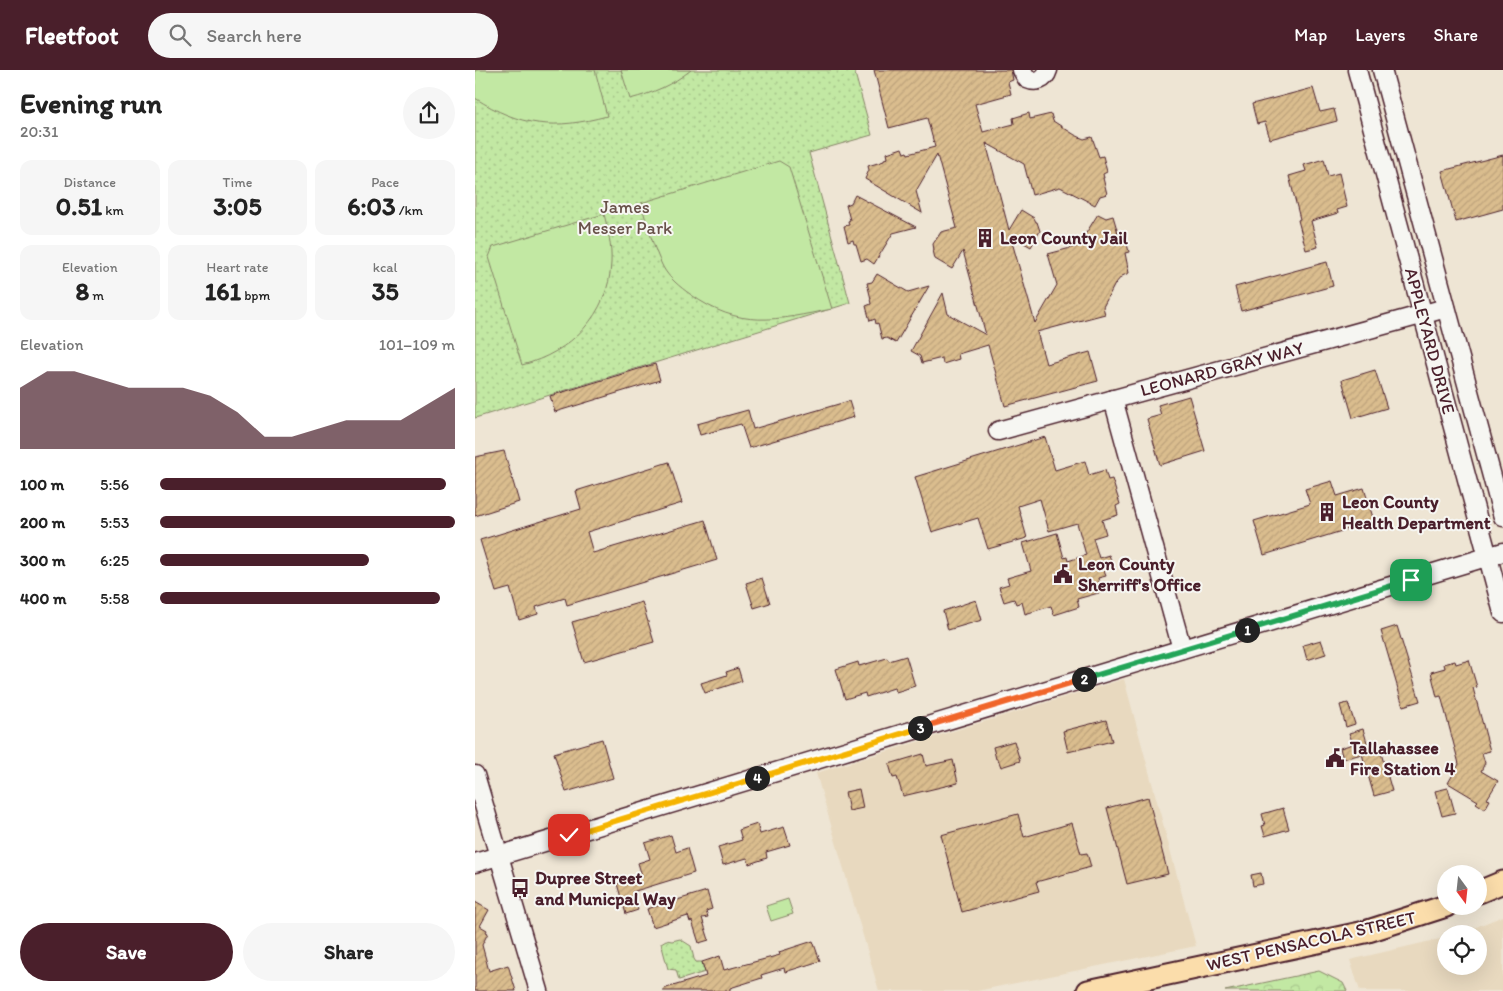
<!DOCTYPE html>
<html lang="en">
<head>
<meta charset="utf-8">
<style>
	:root { --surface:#fff; --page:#f6f6f6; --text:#222; --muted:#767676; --accent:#4a1f2b }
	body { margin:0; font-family:Itim,sans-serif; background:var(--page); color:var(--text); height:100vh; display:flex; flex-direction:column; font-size:19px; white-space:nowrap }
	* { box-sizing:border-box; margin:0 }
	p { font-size:16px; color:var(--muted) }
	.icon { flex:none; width:28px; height:28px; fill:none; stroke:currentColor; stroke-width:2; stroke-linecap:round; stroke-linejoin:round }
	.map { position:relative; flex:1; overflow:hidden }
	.details { display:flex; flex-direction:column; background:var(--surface); width:475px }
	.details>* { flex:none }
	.needle { width:32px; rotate:165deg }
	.tools { position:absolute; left:962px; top:795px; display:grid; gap:10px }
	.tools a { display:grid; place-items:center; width:50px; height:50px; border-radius:50%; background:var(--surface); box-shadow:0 5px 20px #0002; font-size:25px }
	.pin { position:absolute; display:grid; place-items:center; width:42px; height:42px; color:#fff; margin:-21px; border-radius:10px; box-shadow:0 2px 8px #0006 }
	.km { position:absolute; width:25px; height:25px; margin:-12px; border-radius:50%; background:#222; color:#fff; font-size:14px; line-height:25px; text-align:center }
	.round { display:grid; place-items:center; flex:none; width:52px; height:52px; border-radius:26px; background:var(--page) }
	.summary { display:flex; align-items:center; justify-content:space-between; height:85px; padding:0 20px }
	h1 { font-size:28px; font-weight:800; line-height:38px }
	.figures { display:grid; grid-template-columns:repeat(3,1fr); gap:8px; height:85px; padding:5px 20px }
	.figures div { display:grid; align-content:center; border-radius:12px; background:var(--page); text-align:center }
	.figures b { font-size:25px; font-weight:800 }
	.figures small { font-size:14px; font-weight:400 }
	.figures p { font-size:14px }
	.chart { height:140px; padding:10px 20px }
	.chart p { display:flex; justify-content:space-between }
	.chart svg { width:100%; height:90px; margin-top:5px; fill:var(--accent); opacity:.7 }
	.button { display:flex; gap:10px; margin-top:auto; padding:10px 20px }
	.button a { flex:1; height:58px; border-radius:30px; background:var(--accent); color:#fff; font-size:20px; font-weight:800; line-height:58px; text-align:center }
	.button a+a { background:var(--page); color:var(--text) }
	ul { padding:0 20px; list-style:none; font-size:16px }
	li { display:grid; grid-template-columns:80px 60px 1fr; align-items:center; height:38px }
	li i { height:12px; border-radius:6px; background:var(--accent) }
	header { display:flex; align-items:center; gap:30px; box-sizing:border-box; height:70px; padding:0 25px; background:var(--accent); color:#fff }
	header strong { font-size:24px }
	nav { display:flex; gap:28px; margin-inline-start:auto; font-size:18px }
	.search { width:350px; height:45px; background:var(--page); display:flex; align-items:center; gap:12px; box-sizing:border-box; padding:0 18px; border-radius:28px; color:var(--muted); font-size:19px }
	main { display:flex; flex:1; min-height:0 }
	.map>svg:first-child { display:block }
	.built { fill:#e8d9bf }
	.grass { fill:url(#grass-dots); stroke:#868467 }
	.forest { fill:url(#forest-crowns); stroke:#868467 }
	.garden { fill:#c2e8a3; stroke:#868467 }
	.building { fill:url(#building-hatch); stroke:#4a1f2b }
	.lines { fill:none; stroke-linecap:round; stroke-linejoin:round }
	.minor-casing { stroke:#4a1f2b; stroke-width:21 }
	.major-casing { stroke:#4a1f2b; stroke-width:25 }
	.minor { stroke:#f6f6f2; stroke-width:18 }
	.major { stroke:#fbddab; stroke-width:21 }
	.split-1-casing { stroke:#fff; stroke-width:10 }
	.split-2-casing { stroke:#fff; stroke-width:10 }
	.split-3-casing { stroke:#fff; stroke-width:10 }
	.split-4-casing { stroke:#fff; stroke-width:10 }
	.split-5-casing { stroke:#fff; stroke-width:10 }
	.split-1 { stroke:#22a559; stroke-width:6 }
	.split-2 { stroke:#22a559; stroke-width:6 }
	.split-3 { stroke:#f0652b; stroke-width:6 }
	.split-4 { stroke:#f5b400; stroke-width:6 }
	.split-5 { stroke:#f5b400; stroke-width:6 }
	.labels { text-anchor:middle; stroke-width:4; stroke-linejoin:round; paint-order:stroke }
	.park-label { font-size:18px; fill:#685149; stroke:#f6f6f2 }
	.poi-label { font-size:18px; font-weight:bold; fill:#4a1f2b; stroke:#f6f6f2; text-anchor:start }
	.street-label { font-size:18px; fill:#4a1f2b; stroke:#f6f6f2 }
</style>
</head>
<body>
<header>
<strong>Fleetfoot</strong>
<div class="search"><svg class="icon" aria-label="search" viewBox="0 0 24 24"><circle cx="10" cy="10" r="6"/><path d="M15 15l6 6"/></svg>Search here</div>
<nav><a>Map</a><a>Layers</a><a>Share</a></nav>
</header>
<main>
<section class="details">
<div class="summary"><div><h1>Evening run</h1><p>20:31</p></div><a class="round"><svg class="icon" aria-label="share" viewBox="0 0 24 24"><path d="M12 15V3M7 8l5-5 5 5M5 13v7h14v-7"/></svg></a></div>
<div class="figures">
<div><p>Distance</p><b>0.51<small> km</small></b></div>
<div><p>Time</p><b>3:05</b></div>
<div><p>Pace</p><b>6:03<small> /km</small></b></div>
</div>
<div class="figures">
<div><p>Elevation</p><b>8<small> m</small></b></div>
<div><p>Heart rate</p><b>161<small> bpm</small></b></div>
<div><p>kcal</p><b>35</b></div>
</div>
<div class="chart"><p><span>Elevation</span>101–109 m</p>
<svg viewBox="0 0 160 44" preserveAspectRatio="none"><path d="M0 44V14L10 6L20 6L30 10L40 14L50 14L60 14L70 18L80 26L90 38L100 38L110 34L120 30L130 30L140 30L150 22L160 14V44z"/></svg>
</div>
<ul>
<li><b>100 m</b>5:56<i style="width:97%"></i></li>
<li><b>200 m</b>5:53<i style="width:100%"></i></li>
<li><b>300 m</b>6:25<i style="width:71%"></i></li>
<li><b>400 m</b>5:58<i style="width:95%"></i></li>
</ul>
<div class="button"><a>Save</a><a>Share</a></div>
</section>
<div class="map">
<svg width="1028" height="921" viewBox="0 0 1028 921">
	<defs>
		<pattern id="grass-dots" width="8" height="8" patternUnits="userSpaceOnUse" patternTransform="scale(1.25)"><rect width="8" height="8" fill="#c2e8a3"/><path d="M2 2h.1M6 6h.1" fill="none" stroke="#a8c78c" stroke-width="1.8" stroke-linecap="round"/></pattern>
		<pattern id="forest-crowns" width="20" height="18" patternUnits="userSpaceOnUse" patternTransform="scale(1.25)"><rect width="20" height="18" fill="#c2e8a3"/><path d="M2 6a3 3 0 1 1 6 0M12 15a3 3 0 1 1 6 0" fill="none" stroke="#a8c78c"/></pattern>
		<pattern id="building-hatch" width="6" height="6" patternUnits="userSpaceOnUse" patternTransform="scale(1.25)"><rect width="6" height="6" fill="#dabd8e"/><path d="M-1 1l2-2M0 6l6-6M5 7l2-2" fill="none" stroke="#bda27b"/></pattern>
	</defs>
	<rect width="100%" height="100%" fill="#eee5d4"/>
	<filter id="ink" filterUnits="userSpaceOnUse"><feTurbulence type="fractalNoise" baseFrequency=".02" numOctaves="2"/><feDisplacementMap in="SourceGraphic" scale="10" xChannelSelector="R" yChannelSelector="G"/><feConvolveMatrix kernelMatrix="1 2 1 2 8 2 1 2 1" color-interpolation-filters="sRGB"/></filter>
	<g filter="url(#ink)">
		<g class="built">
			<path d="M649,609L721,876L502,921H404L341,703Z"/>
			<path d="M1028,846V921H885L875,890L960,870L971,868V896H1004V864H984Z"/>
		</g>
		<g class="grass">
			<path d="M0,0H379L397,65L334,83L375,233L0,348Z"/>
			<path d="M205,869L216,876L219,889L221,892H227L230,902L204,910L201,900L193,899L186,873L191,870L197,871Z"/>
		</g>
		<path class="forest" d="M844,901L868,913L872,921H750Z"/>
		<g class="garden">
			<path d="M0,0H120L132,46C80,60 45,57 0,28Z"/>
			<path d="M146,0H216C197,15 178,23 155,29Z"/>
			<path d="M304,91L314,97L357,239C301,250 265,260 215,224C205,217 194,208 188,197C178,177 172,154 166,133Z"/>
			<path d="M129,144C133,160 137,177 136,193C134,244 95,283 47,295L14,187L18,177Z"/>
			<path d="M313,829L318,844L296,851L291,836Z"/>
		</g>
		<g class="building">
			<path d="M399,0H536L538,10L533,12L536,24L500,34L508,62L539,54L538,48L554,43L555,49L576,44L578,51L600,65L609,69L617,67L624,87L628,86L632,102L628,104L629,108H628L632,124L625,126L620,135L585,117L557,125L549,94L511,73L534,160L546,140L559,148L561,152H562L565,161L556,177L535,165L560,253L582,215L573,184L603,176L623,144L631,148L638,146L643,163L644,162L645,167L650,166L654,182L650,183L654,203L647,206L640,214L628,237L630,244L562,262L571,294L615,282L623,311L530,336L513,275L483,284L484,289L468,294L467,288L447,293L445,286L436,281L468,223L473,244L511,265L488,181L477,199L460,189L458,180H459L458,174L466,162L482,158L462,85L441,121L447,143L390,109L394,100L393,96L409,91V89L413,88L412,83L427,78L429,83L432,82L433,84L460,77L452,48L414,58Z"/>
			<path d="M838,18L845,42L859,39L862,51L795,69L790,52L782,54L777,34Z"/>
			<path d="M1028,85V139L981,152L967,101Z"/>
			<path d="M849,89L853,106L864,103L872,137L862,140L863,143L836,151L843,177L831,180L823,150L825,149L814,106L831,101L829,95Z"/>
			<path d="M380,125L441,157L418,163L399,194L392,189L386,191L381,174H379L378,170L373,172L369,156L374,155L373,151L375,150L371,135L376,133Z"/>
			<path d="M852,192L858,216L766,241L760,217Z"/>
			<path d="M402,204L433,222L454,216L421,273L412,268L407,269L403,253L401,254L400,249L395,251L391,236L396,234L395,229H396L392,213L397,212Z"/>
			<path d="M180,294L185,310L80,342L75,326Z"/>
			<path d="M900,300L912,338L878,348L867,310Z"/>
			<path d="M714,326L730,381L685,395L672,349L686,345L683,335Z"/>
			<path d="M374,331L379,347L274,378L266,354L225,365L222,354L273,340L278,359Z"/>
			<path d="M570,367L580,400L610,391L614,405L630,400L633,410L637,409L645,434L641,436L643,445L627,450L631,464L618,468L624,488L634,485L639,498L629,501L631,506L623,508L627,522L602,529L604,537L579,545L576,536L550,544L547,532L541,534L539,529L529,532L524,517L534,514L532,508L556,501L548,473L582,463L589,488L592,487L593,491L611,485L602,453L574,461L565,429L543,436L552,468L513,479L503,448L457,462L440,407Z"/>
			<path d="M29,381L44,432L0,446V387Z"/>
			<path d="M194,392L207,433L112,462L118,483L230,450L242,490L92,535L90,528L61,537L63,544L44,550L35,518L21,522L5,470L106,439L101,421Z"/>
			<path d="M857,411L862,426L889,418L899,451L789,485L779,451L835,434L830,419Z"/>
			<path d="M287,508L295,533L279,538L271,513Z"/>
			<path d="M501,530L507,550L473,560L468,541Z"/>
			<path d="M167,532L179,572L109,592L97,552Z"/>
			<path d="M922,556L945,631L928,636L906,561Z"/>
			<path d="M846,570L851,584L832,590L828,575Z"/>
			<path d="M431,586L440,616L421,622L419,618L391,627L390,623L370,629L361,599L383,592L384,596L412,588L414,591Z"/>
			<path d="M994,590L1002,617L998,618L1015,681L1007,683L1010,693L1006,701L1023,711L1012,729L1015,730L1010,739L1001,733L1003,731L973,713L984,694L966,626L962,627L956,602L970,598L969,594L980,591L981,594Z"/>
			<path d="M263,598L267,611L230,623L226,613L252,605L251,602Z"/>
			<path d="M873,633L880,654L871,657L865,635Z"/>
			<path d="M631,650L637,671L593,682L588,661Z"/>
			<path d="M888,659L894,679L904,676L917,721L899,726L887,684L868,689L865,678L878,674L874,663Z"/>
			<path d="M127,669L138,708L91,722L79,683Z"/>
			<path d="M539,671L545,691L526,697L523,689H521L518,677Z"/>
			<path d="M448,684L451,696L478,690L483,713L428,726L422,707L418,708L414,694Z"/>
			<path d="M973,718L980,743L967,746L960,721Z"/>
			<path d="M384,719L388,738L374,741L370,722Z"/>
			<path d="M673,727L693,804L652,814L632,738Z"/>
			<path d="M808,738L814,759L790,766L787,756L790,755L787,744Z"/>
			<path d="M543,744L549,767L597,753L606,784L612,783L616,797L561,812L564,821L487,842L466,765Z"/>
			<path d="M282,754L285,764L309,757L315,775L291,782L292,788L274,794L272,788L248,795L243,777L267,770L264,760Z"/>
			<path d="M196,765L201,782L212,778L219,803L157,822L163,840L151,844L142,814L167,806L163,793L175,789L170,773Z"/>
			<path d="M786,803L788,814L778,816L776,805Z"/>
			<path d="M232,821L237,839L231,841L233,847L227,848L234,870L224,873L217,851L215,852L213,846L178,857L172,839Z"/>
			<path d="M0,832L14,840L5,856L12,860L11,862L13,863L7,875L14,901L33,895L41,921H0Z"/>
			<path d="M338,871L345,891L310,902L309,898L286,905L287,908L255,918V921H188V919L231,906L227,892L245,886L249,900L305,885L304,882Z"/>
		</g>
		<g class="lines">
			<g class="minor-casing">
				<g id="minor">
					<path d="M547,0L552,9C561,13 570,10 573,0"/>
					<path d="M882,0L1028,543"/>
					<path d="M907,0L1028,447"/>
					<path d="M638,329L707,579"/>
					<path d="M523,361L971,238"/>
					<path d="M0,705L64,921"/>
					<path d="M0,793L1028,482"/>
				</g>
			</g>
			<g class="major-casing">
				<g id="major">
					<path d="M1004,822L1028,812"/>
					<path d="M613,921L890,862L971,836"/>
				</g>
			</g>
			<use href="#minor" class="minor"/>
			<use href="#major" class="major"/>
		</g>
	</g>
	<g class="lines" filter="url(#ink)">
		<g class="split-1-casing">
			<path id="split-1" d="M772,560L936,510"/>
		</g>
		<g class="split-2-casing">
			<path id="split-2" d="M609,609L772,560"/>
		</g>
		<g class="split-3-casing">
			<path id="split-3" d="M445,658L609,609"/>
		</g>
		<g class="split-4-casing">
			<path id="split-4" d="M282,708L445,658"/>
		</g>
		<g class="split-5-casing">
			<path id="split-5" d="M94,765L282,708"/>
		</g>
		<use href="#split-1" class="split-1"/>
		<use href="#split-2" class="split-2"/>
		<use href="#split-3" class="split-3"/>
		<use href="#split-4" class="split-4"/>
		<use href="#split-5" class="split-5"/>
	</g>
	<defs>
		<g id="building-bare" transform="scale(1.5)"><path d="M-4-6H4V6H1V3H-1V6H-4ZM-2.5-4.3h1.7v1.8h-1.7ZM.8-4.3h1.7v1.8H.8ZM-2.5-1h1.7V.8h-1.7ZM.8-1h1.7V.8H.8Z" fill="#4a1f2b" stroke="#f6f6f2" stroke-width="2.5" paint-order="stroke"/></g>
		<g id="civic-bare" transform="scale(1.5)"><path d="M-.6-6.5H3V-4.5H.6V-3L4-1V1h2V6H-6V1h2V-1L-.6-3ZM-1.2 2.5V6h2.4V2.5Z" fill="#4a1f2b" stroke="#f6f6f2" stroke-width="2.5" paint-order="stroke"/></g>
		<g id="bus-bare" transform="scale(1.5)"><path d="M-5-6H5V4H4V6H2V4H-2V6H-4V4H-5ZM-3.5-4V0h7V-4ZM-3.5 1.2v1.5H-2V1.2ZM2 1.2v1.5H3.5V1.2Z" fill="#4a1f2b" stroke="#f6f6f2" stroke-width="2.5" paint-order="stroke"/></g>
	</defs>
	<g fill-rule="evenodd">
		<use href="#building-bare" x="510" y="168"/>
		<use href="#building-bare" x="852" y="442"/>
		<use href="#civic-bare" x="588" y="504"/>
		<use href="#civic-bare" x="860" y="688"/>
		<use href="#bus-bare" x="45" y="818"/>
	</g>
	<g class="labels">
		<g class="park-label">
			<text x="150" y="143">James<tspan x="150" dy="21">Messer Park</tspan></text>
		</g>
		<g class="poi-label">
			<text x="525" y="174">Leon County Jail</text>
			<text x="867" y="438">Leon County<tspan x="867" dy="21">Health Department</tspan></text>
			<text x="603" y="500">Leon County<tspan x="603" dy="21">Sherriff's Office</tspan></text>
			<text x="875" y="684">Tallahassee<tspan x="875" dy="21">Fire Station 4</tspan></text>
			<text x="60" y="814">Dupree Street<tspan x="60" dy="21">and Municpal Way</tspan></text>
		</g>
		<g class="street-label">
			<text transform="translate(955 271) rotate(75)" y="6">APPLEYARD DRIVE</text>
			<text transform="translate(747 299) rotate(-15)" y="6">LEONARD GRAY WAY</text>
			<text transform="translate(836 871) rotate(-13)" y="6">WEST PENSACOLA STREET</text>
		</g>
	</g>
</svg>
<div class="tools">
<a><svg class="needle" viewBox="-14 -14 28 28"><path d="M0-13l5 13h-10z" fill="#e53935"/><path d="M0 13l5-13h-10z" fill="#767676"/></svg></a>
<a><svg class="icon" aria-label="locate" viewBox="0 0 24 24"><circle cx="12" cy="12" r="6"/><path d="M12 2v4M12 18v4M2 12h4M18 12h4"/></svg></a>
</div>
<div class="pin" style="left:936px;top:510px;background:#1e9e55"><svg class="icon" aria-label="arrive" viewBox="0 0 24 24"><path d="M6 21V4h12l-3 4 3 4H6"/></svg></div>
<div class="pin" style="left:94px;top:765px;background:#d93025"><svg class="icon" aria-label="check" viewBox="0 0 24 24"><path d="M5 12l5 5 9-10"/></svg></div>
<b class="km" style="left:772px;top:560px">1</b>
<b class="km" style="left:609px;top:609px">2</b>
<b class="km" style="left:445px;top:658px">3</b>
<b class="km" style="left:282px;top:708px">4</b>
</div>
</main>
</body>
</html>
